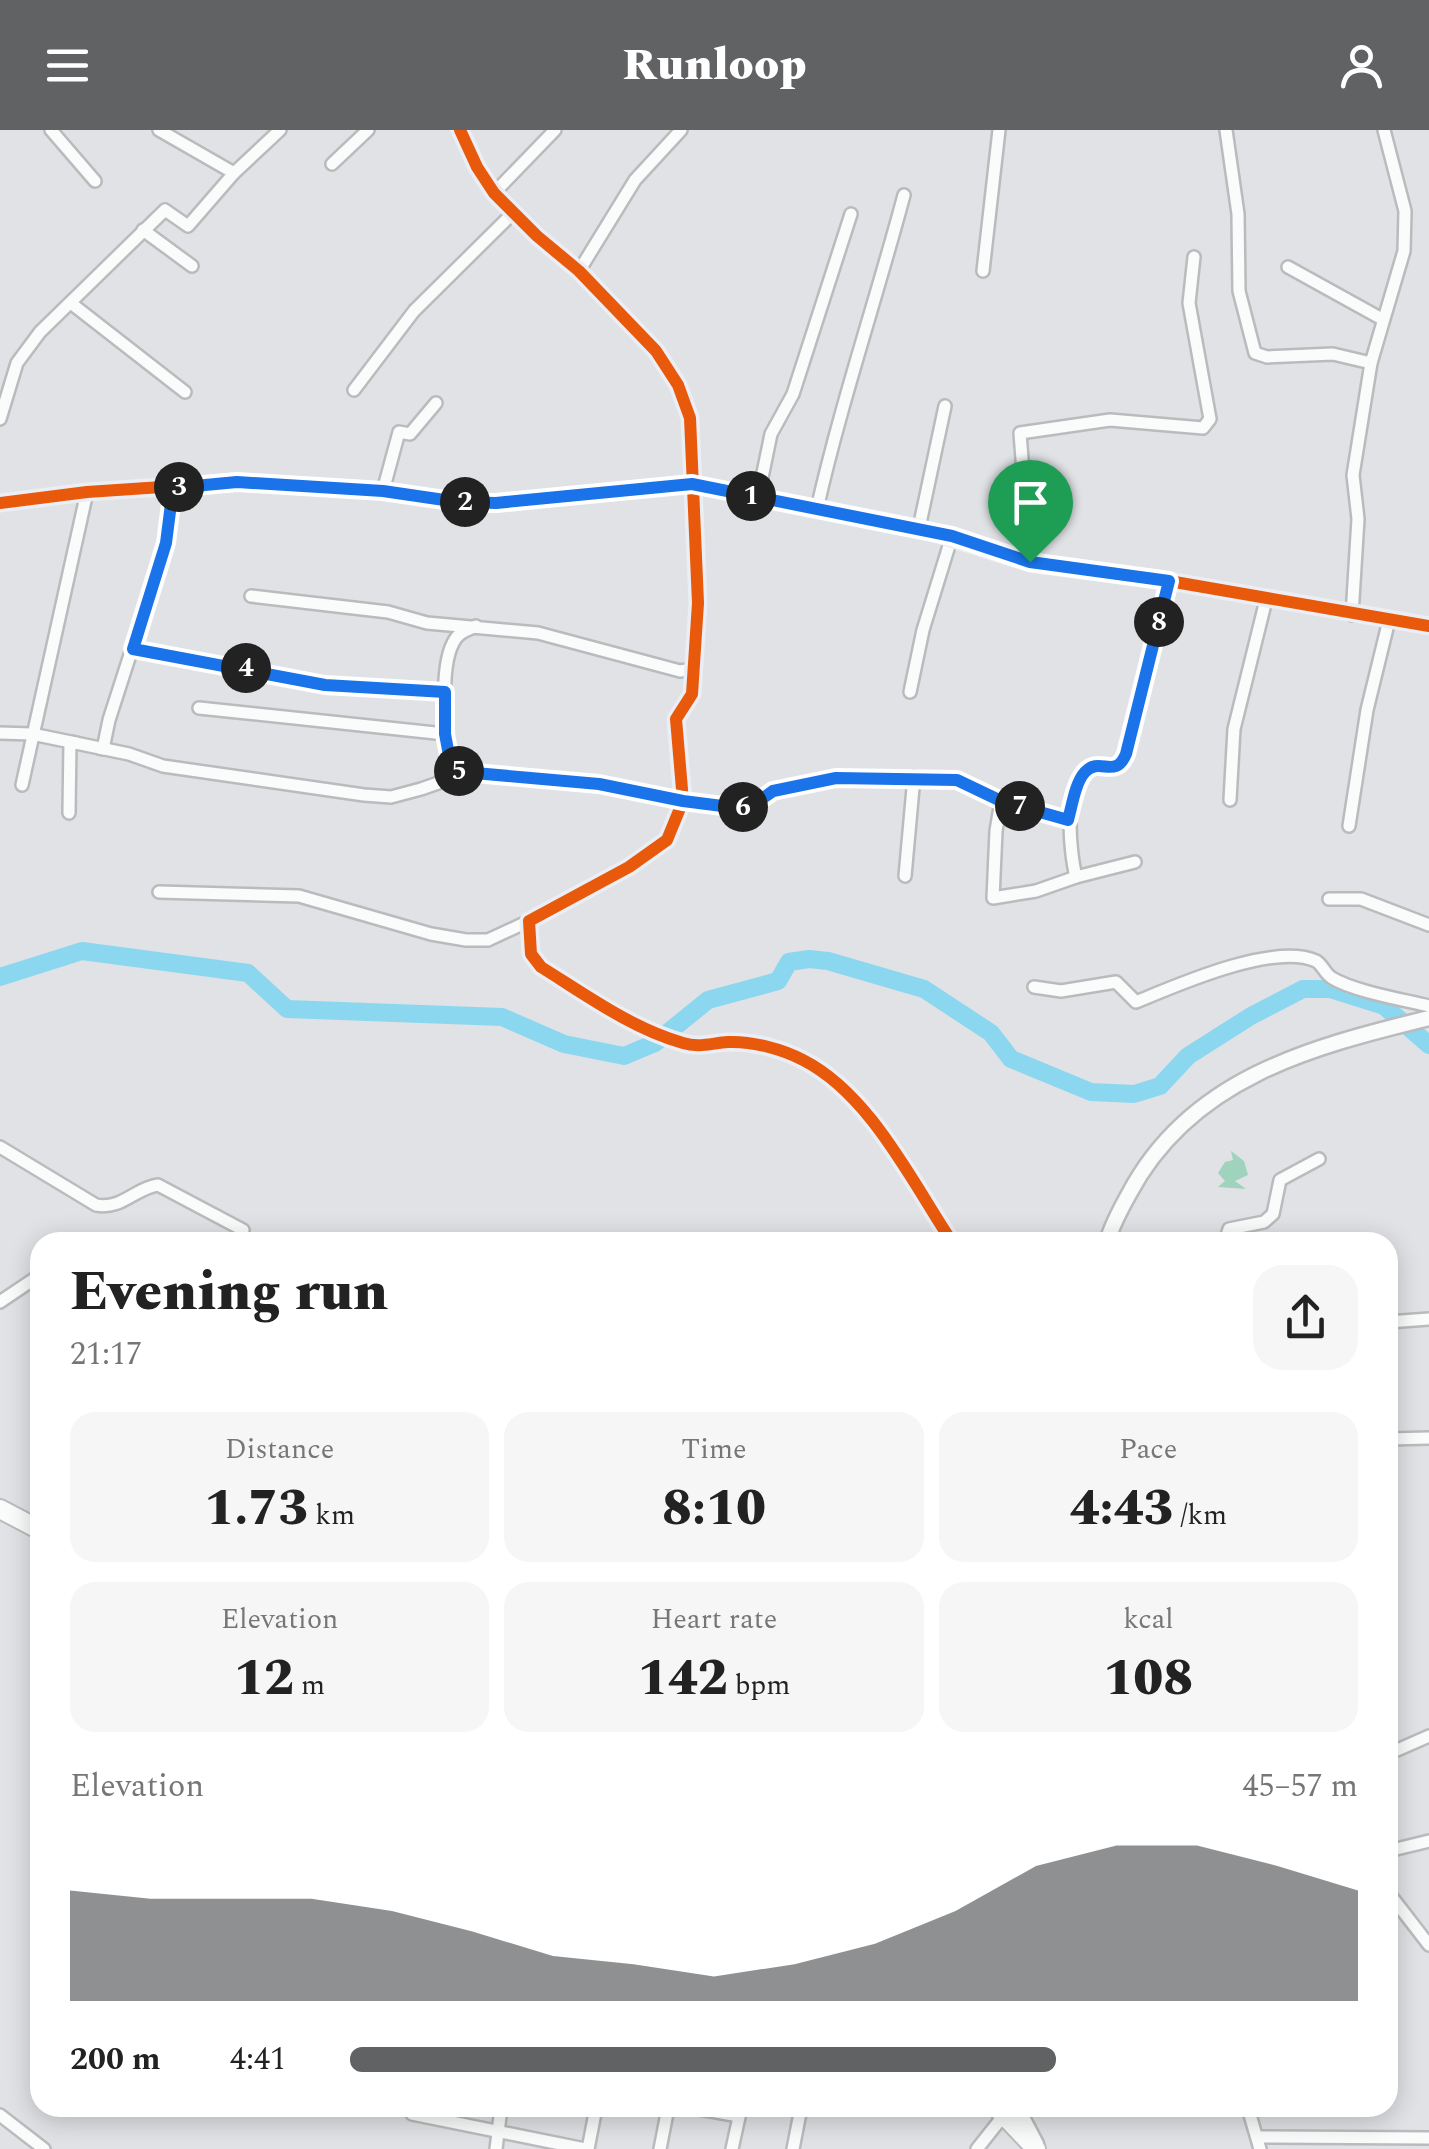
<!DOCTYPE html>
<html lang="en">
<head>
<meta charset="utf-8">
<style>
	:root { --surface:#fff; --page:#f6f6f6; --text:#222; --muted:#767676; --accent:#616264 }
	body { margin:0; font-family:Spectral,serif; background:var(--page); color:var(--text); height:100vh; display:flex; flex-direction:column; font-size:38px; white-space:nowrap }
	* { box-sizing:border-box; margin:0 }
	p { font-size:32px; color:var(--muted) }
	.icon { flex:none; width:55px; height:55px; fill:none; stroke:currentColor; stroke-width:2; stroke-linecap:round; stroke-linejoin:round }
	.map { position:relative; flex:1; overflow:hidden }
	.drawer { position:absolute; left:30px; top:1102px; width:1368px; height:885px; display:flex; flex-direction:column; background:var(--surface); border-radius:30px; box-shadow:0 5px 25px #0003 }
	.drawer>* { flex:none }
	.pin { position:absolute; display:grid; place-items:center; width:85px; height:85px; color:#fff; margin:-102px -42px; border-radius:50% 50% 50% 0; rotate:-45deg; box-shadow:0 0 10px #0007 }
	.pin .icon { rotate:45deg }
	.km { position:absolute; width:50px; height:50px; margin:-25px; border-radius:50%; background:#222; color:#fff; font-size:28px; line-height:50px; text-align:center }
	.round { display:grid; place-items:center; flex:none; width:105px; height:105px; border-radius:30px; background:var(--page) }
	.headline { display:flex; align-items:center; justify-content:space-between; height:170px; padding:0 40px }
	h1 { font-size:55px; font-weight:800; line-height:75px }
	.metrics { display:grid; grid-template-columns:repeat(3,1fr); gap:15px; height:170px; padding:10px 40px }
	.metrics div { display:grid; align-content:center; border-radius:25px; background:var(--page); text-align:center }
	.metrics b { font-size:50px; font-weight:800 }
	.metrics small { font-size:28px; font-weight:400 }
	.metrics p { font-size:28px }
	.chart { height:280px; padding:20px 40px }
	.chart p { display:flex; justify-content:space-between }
	.chart svg { width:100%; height:180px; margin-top:10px; fill:var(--accent); opacity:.7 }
	ul { padding:0 40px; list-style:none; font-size:32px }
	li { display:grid; grid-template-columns:160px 120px 1fr; align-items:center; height:75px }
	li i { height:25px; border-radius:12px; background:var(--accent) }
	header { display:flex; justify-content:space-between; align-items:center; height:130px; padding:0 40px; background:var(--accent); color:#fff; font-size:45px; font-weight:800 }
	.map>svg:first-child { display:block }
	.forest { fill:#9fd3bd }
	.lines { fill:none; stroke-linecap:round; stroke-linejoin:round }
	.river { stroke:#8bd7ef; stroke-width:18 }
	.minor-casing { stroke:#babbbd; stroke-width:16 }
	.tertiary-casing { stroke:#babbbd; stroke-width:19 }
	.primary-casing { stroke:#babbbd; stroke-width:22 }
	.minor { stroke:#fafbfb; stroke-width:11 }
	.tertiary { stroke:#fafbfb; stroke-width:14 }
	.primary { stroke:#fafbfb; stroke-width:18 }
	.cycleway-casing { stroke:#ebeef4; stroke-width:19 }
	.cycleway { stroke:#e8590c; stroke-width:12 }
	.route-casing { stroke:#fff; stroke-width:20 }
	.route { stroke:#1a73e8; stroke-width:12 }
</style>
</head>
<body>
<header><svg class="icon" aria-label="menu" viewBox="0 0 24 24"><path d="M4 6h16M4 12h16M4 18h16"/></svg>Runloop<svg class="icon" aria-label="person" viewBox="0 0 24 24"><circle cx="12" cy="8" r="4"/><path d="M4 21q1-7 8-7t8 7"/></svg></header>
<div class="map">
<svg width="1429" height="2019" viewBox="0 0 1429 2019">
	<rect width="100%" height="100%" fill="#e0e2e5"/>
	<path class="forest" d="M1231,1021L1244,1031L1248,1045L1235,1051L1246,1059L1218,1057L1225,1051L1218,1043L1225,1032L1233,1030Z"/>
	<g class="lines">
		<path class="river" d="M0,847L82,821L248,843L287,879L502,887L564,914L624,926L655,913L708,870L778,851L789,832L809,829L828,831L924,859L991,903L1011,929L1091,962L1134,964L1160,956L1188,926L1251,886L1303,859H1330L1384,876L1429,915"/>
		<g class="minor-casing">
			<g id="minor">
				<path d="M51,0L95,51"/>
				<path d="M159,0L234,43"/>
				<path d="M460,0L477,37L494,63L537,106L579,141L656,221L678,255L690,288L698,473L692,564L676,589L683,671L667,710L629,737L529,791L531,824L541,837C586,865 631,898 683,913C699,918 712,913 728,912C752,911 782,919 803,930C870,964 912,1052 952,1112"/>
				<path d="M1226,0L1238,84L1239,161L1255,223L1267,227L1333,224L1371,233"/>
				<path d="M332,34L368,0"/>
				<path d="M494,63L555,0"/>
				<path d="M143,100L192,136"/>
				<path d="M1288,137L1382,189"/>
				<path d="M579,141L635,50L681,0"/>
				<path d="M983,141L999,0"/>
				<path d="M72,174L185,262"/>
				<path d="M354,260L414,181L514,82"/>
				<path d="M0,289L17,233L40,202L165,80L188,96L234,43L280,0"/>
				<path d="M383,361L399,302L410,304L436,273"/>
				<path d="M758,367L771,304L793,264L851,84"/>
				<path d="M0,373L87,362L237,352L383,361L458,372L496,373L692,354L919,398L1030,433L1169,451L1429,496"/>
				<path d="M817,379C841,273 876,170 904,65"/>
				<path d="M919,398L945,276"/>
				<path d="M1030,433L1020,303L1110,290L1203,298L1210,289L1189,173L1194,127"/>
				<path d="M251,466L388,482L427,493L538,503L680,541L693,539"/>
				<path d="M1352,485L1358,389L1353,345L1371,233L1404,121L1405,81L1384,0"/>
				<path d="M133,519L325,555L445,562"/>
				<path d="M910,562L923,500L952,406"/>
				<path d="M199,578L445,604"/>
				<path d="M0,603L32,604L129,624L163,636L364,665L391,667L421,659L444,651L453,641C446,610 437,534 456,508C461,501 468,500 476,496"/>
				<path d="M99,618L103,619L109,590L166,413L173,358"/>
				<path d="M453,641L599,654L683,671L739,678L753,675L773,661L836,648L957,650L1001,671L1068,690"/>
				<path d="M22,655L87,362"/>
				<path d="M1230,670L1234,599L1266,470"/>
				<path d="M1001,671L996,701L993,768L1036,761L1076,747"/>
				<path d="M69,683L70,612L76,613"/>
				<path d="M1349,696L1367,580L1389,490"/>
				<path d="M1135,732L1076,747C1070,723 1061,647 1093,637C1109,631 1117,643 1126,624L1169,451"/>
				<path d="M905,746L914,647"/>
				<path d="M159,762L299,766L431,804L466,810H488L529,791"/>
				<path d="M1329,769H1361L1429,795"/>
				<path d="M1034,857L1061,861L1116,852L1136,872C1177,855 1274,812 1316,831C1322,834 1325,844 1332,848C1353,861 1404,870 1429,876"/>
				<path d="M0,1017L96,1075C122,1080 135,1058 158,1055L243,1100"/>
				<path d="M1225,1112L1229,1099L1264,1092L1273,1084L1280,1050L1319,1029"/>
				<path d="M0,1172L40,1145"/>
				<path d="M1388,1192L1429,1189"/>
				<path d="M1388,1309L1429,1308"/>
				<path d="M1388,1624L1429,1606"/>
				<path d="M1388,1721L1429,1711"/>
				<path d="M1388,1762L1429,1815"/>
				<path d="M414,1978L412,1984L585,2019"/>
				<path d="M694,1978L739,1986"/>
				<path d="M1248,1978L1260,2019"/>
				<path d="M0,1985L44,2019"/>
				<path d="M1257,2007L1429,2008"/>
				<path d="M496,2019L501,1978"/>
				<path d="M588,2019L596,1978"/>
				<path d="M660,2019L668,1978"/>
				<path d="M732,2019L741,1978"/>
				<path d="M793,2019L801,1978"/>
				<path d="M977,2019L1004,1985"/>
			</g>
		</g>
		<g class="tertiary-casing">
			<g id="tertiary">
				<path d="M1107,1112C1112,1095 1120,1080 1129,1064C1190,948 1311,917 1429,888"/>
				<path d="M1017,1978L1036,2014"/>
			</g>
		</g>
		<g class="primary-casing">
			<g id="primary">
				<path d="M0,1379L40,1400"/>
				<path d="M997,1978L1036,2019"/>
			</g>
		</g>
		<use href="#minor" class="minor"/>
		<use href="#tertiary" class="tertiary"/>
		<use href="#primary" class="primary"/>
		<g class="cycleway-casing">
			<g id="cycleway">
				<path d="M460,0L477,37L494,63L537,106L579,141L656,221L678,255L690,288L698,473L692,564L676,589L683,671L667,710L629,737L529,791L531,824L541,837C586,865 631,898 683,913C699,918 712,913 728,912C752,911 782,919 803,930C870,964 912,1052 952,1112"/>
				<path d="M0,373L87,362L237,352L383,361L458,372L496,373L692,354L919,398L1030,433L1169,451L1429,496"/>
			</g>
		</g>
		<use href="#cycleway" class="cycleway"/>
	</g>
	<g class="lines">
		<g class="route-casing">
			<path id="route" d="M237,352L383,361L458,372L496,373L692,354L952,406L1030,432L1169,451L1126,624C1115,650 1100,626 1085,642C1075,653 1072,676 1068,690L1001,671L957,650L836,648L773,661L753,675L738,678L683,671L599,654L452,641L445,604V562L325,555L133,519L166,413L173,358Z"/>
		</g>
		<use href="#route" class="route"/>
	</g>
</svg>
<div class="pin" style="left:1030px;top:432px;background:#1e9e55"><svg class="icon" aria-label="arrive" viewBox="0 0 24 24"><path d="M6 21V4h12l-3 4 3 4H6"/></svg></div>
<b class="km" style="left:751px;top:366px">1</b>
<b class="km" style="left:465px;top:372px">2</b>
<b class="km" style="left:179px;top:357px">3</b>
<b class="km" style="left:246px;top:538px">4</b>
<b class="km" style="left:459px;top:641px">5</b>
<b class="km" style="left:743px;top:677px">6</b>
<b class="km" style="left:1020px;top:676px">7</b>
<b class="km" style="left:1159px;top:492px">8</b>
<section class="drawer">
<div class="headline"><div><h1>Evening run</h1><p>21:17</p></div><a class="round"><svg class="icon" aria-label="share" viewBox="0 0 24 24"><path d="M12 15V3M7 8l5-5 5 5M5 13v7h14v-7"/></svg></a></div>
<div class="metrics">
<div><p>Distance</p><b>1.73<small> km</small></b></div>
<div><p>Time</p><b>8:10</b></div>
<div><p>Pace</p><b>4:43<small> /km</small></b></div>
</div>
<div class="metrics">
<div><p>Elevation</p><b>12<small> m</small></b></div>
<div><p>Heart rate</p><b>142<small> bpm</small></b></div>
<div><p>kcal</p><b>108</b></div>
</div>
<div class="chart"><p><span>Elevation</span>45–57 m</p>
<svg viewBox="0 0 160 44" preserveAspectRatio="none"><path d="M0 44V17L10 19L20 19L30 19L40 22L50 27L60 33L70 35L80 38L90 35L100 30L110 22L120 11L130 6L140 6L150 11L160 17V44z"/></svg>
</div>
<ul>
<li><b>200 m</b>4:41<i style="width:70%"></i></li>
</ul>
</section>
</div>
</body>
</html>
